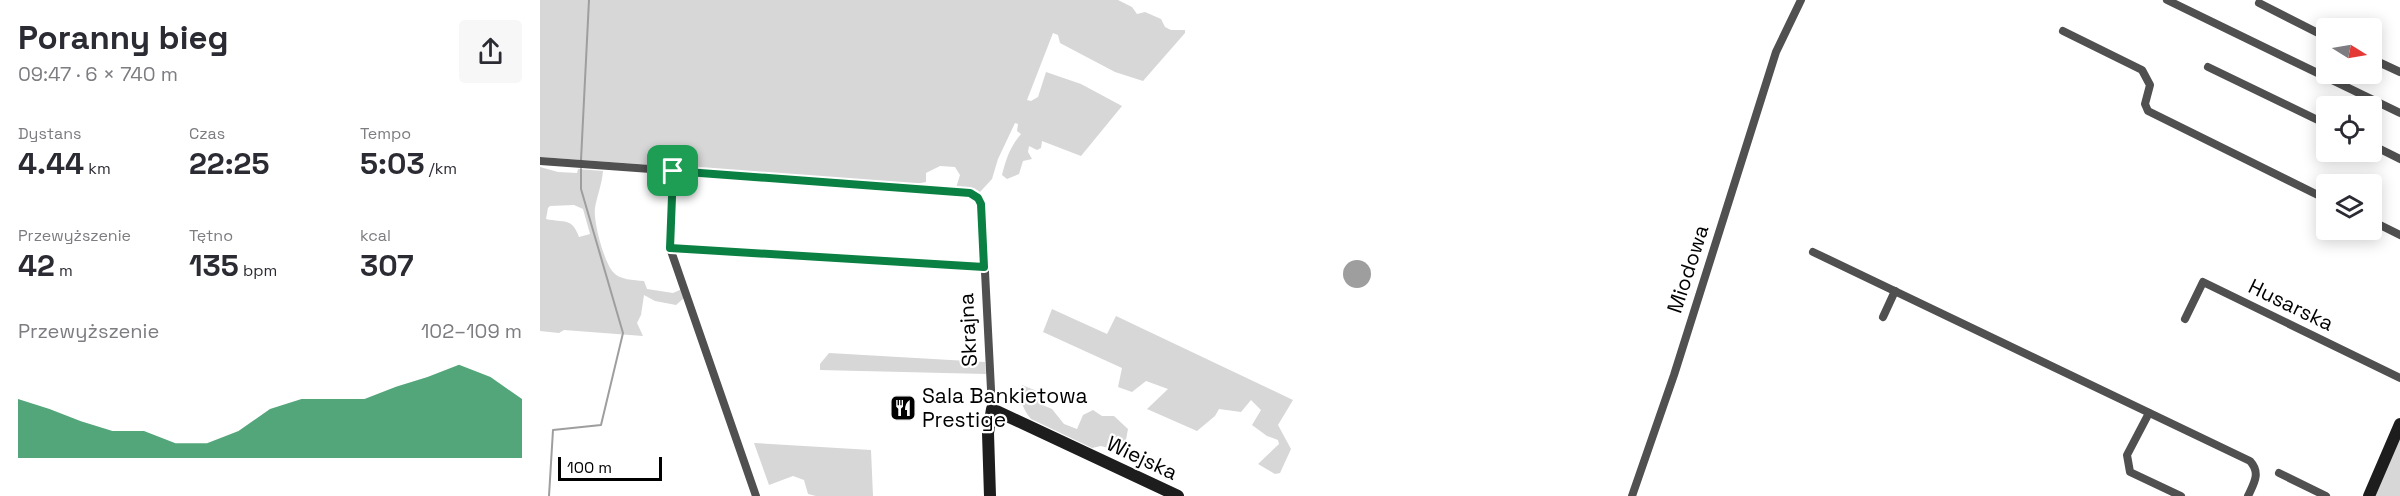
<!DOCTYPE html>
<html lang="pl">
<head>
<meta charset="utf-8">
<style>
	:root { --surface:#fff; --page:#f7f7f7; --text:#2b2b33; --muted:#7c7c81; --accent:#0b8043 }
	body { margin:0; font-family:"Space Grotesk",sans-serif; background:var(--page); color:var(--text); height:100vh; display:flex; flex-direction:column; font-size:22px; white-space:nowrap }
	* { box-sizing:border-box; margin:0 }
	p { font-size:20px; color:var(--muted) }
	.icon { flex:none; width:33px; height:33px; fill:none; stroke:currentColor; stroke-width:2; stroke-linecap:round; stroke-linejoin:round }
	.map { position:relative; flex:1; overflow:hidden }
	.panel { display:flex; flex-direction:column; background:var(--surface); width:540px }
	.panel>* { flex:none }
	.needle { width:39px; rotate:101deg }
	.buttons { position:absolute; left:1776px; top:18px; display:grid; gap:12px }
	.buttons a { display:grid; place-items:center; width:66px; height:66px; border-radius:6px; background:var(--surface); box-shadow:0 3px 15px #0003; font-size:30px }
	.scale { position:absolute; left:18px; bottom:15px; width:104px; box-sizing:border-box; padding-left:6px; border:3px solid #000; border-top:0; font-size:16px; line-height:21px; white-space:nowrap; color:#000; -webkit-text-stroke:4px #fff; paint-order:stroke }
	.pin { position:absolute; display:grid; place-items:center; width:51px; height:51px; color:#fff; margin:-26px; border-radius:12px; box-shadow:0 3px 9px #0006 }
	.round { display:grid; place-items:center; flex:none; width:63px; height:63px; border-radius:6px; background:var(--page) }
	.head { display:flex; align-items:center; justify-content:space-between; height:102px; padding:0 18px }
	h1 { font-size:33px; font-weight:700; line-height:45px }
	.stats { display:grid; grid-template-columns:repeat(3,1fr); gap:9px; height:102px; padding:6px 18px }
	.stats div { display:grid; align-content:center }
	.stats b { font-size:30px; font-weight:700 }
	.stats small { font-size:16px; font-weight:400 }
	.stats p { font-size:16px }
	.chart { height:168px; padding:12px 18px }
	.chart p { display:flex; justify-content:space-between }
	.chart svg { width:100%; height:108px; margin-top:6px; fill:var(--accent); opacity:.7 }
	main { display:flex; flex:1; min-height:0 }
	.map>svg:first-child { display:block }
	.green { fill:#d7d7d7; fill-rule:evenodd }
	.water { fill:#9e9e9e }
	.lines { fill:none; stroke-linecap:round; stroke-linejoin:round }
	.stream { stroke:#9e9e9e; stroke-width:2 }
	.street { stroke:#505050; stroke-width:8 }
	.secondary { stroke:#1d1d1d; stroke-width:12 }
	.route-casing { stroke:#fff; stroke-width:12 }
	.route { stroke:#0b8043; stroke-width:8 }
	.labels { text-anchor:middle; stroke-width:4.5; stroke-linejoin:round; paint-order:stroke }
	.street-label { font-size:21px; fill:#000; stroke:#fff }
	.poi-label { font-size:21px; fill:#000; stroke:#fff; text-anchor:start }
</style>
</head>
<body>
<main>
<section class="panel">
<div class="head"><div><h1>Poranny bieg</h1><p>09:47 · 6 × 740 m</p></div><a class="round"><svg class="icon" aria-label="share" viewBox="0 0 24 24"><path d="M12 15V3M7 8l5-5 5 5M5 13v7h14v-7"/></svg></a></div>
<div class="stats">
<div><p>Dystans</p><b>4.44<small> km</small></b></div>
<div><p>Czas</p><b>22:25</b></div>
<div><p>Tempo</p><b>5:03<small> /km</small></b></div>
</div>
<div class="stats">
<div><p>Przewyższenie</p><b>42<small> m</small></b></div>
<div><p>Tętno</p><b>135<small> bpm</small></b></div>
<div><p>kcal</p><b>307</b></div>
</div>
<div class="chart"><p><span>Przewyższenie</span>102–109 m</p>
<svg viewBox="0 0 160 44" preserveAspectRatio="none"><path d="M0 44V20L10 24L20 29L30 33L40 33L50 38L60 38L70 33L80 24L90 20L100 20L110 20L120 15L130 11L140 6L150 11L160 20V44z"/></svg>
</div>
</section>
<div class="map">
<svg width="1860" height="496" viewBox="0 0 1860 496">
	<rect width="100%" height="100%" fill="#fff"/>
	<g class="green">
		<path d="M0,0H578L592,7L597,14L605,12L621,19L625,27L631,30H645V33L603,81L575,72L520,43L518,35L513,33L487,100L491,101L498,97L506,72L541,84L582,106L541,156L502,141L501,148L497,150L489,146L488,152L492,159L483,161L479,174L467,179L462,175C466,159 470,147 481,134L477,131L478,124L475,123L458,159L452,179L440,192L434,188H416L420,175L415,167L400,166L386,173V182L376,184L0,157Z"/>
		<path d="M0,167L18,172L37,173L38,169L63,171C62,184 57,196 55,208C53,221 64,262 73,272C80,280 93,280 104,281L107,289L133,293L142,289L144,298L136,305L115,301L104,295L101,315L97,323L103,336L24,330L19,333L0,331ZM34,205L43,209L50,234L39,237C32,217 24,223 6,219L8,208L10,206Z"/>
		<path d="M512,309L567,334L576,316L753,400L738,425L751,449L740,473L735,474L718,464L739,444L738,440L727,436L712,425L721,410L711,400L701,412L679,409L675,416L657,431L607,409L628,389L606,381L592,392L578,387L582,368L503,332Z"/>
		<path d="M289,353L445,362L446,374L280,370V364Z"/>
		<path d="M482,385L502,393L498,403L512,409L524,424L537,429L543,415L553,410L562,416H574L588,429L585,445L576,450L561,446L552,448L491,419C482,408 479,399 482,385Z"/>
		<path d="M1860,434V496H1834Z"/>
		<path d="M214,443L331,450L333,496H276L268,494L264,480L253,476L229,485Z"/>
	</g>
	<circle class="water" cx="817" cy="274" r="14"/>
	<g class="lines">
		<g class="stream">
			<path d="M41,160L49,0"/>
			<path d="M9,496L13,430L61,425L83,333L41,189V169"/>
		</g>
		<g class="street">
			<path d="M1627,0L1860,113"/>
			<path d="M1719,3L1786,37"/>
			<path d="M1523,31L1602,70L1610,85L1605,104L1608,111L1786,199"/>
			<path d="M1832,59L1860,72"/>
			<path d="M1668,67L1786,124"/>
			<path d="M1832,145L1860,159"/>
			<path d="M0,161L413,191L435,195L441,204L442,213L452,409"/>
			<path d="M133,171L130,248L216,496"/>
			<path d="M1832,221L1860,235"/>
			<path d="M130,248L444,267"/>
			<path d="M1273,252L1710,461C1721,473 1714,483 1708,496"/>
			<path d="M1343,317L1355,291"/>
			<path d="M1645,319L1663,282L1860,378"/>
			<path d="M1609,413L1587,455L1590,472L1641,496"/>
			<path d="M1739,473L1786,496"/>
			<path d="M1092,496L1134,375L1236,52L1261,0"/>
		</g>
		<g class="secondary">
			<path d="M450,496L448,433L452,409L638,496"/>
			<path d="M1829,496L1860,424"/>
		</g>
	</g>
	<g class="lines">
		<g class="route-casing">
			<path id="route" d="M133,171L430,193L438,198L441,204L444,267L130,248Z"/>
		</g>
		<use href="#route" class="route"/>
	</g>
	<defs>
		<g id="restaurant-square" transform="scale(1.35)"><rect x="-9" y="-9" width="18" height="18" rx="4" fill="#000" stroke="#fff"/><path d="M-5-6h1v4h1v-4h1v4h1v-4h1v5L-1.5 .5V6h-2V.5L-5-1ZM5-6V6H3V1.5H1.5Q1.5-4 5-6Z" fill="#fff"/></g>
	</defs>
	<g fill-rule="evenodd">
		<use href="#restaurant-square" x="363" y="408"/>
	</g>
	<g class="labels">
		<g class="street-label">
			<text transform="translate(1148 269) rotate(-72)" y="7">Miodowa</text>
			<text transform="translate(1751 305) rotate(26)" y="7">Husarska</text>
			<text transform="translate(428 330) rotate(-93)" y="7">Skrajna</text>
			<text transform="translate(602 458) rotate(25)" y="7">Wiejska</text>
		</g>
		<g class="poi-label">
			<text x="382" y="403">Sala Bankietowa<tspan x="382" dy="24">Prestige</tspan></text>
		</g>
	</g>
</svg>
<div class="buttons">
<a><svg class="needle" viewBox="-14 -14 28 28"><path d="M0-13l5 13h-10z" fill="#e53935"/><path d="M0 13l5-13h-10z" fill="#7c7c81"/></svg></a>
<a><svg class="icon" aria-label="locate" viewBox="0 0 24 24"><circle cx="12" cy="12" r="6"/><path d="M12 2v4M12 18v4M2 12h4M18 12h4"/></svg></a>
<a><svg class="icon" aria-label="layers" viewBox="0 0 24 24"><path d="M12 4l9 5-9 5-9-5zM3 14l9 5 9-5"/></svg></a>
</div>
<div class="scale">100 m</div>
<div class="pin" style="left:133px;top:171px;background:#1e9e55"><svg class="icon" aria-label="arrive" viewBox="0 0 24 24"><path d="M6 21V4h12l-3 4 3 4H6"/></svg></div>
</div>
</main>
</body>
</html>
